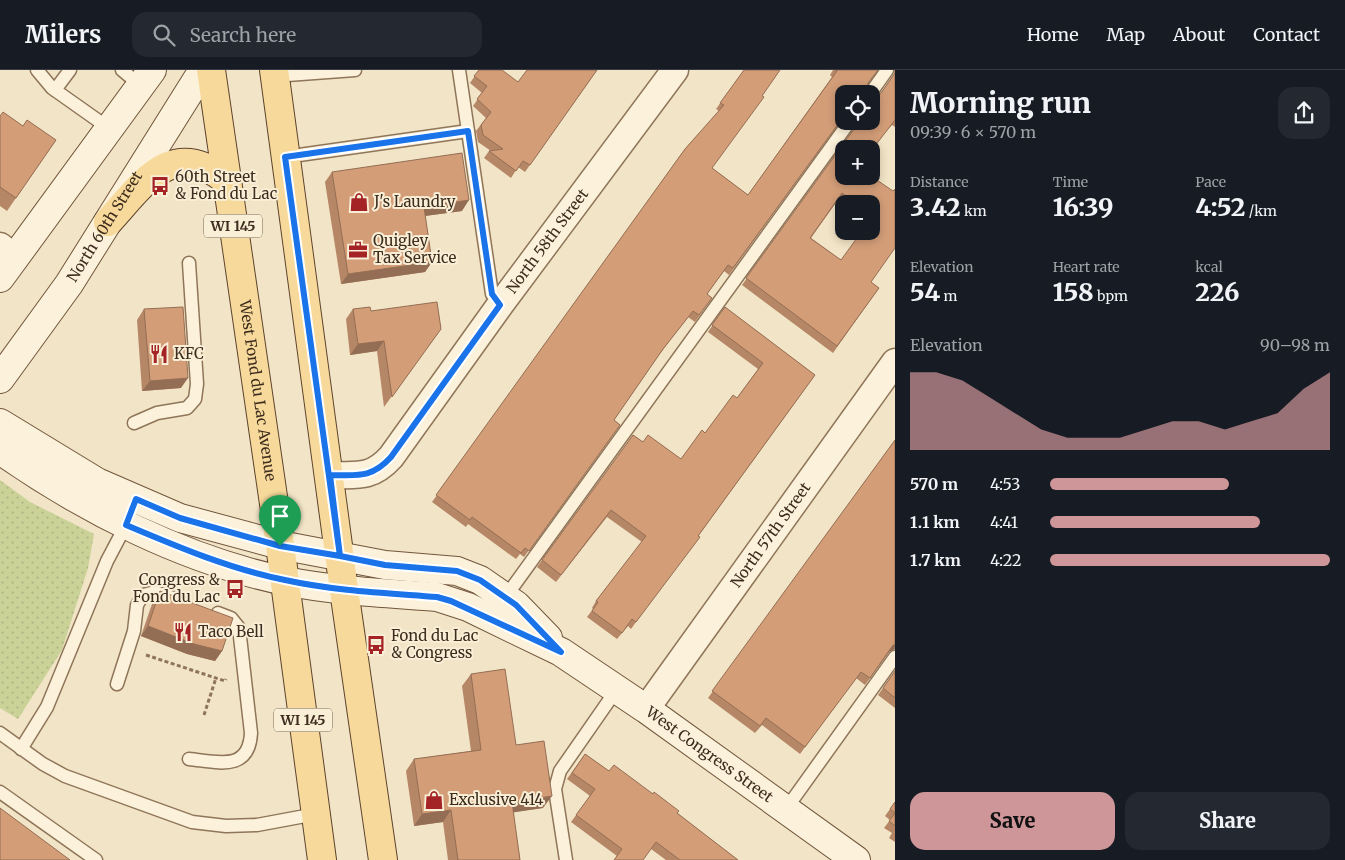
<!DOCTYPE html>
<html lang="en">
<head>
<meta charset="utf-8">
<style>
	:root { --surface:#171b24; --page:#242831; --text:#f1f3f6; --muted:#9ea1a6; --line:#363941; --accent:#ce9698 }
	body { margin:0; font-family:Merriweather,serif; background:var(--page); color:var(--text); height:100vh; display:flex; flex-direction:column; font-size:19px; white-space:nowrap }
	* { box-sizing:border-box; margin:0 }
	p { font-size:16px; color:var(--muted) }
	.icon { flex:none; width:28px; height:28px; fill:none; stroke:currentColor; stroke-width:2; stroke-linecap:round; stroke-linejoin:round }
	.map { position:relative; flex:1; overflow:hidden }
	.panel { display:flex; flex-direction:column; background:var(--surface); width:450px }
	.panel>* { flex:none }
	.buttons { position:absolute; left:835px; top:15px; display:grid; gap:10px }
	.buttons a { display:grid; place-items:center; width:45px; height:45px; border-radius:10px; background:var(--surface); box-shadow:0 2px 8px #0003; font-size:25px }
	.pin { position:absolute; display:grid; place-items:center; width:42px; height:42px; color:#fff; margin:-51px -21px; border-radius:50% 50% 50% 0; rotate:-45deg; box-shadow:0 0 5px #0007 }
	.pin .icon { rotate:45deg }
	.round { display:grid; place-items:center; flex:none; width:52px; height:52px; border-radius:15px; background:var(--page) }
	.summary { display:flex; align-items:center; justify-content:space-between; height:85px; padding:0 15px }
	h1 { font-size:28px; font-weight:800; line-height:38px }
	.metrics { display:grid; grid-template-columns:repeat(3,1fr); gap:8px; height:85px; padding:5px 15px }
	.metrics div { display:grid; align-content:center }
	.metrics b { font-size:25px; font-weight:800 }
	.metrics small { font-size:14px; font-weight:400 }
	.metrics p { font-size:14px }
	.chart { height:140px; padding:10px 15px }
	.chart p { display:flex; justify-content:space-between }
	.chart svg { width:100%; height:90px; margin-top:5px; fill:var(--accent); opacity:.7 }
	.primary-button { display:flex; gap:10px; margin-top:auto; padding:10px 15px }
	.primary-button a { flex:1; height:58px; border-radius:15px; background:var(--accent); color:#111; font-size:20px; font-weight:800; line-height:58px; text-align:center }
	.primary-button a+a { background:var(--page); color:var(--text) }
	ul { padding:0 15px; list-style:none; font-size:16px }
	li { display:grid; grid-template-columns:80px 60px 1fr; align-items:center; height:38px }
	li i { height:12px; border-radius:6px; background:var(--accent) }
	header { display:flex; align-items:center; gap:30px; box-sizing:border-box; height:70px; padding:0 25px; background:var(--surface); border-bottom:1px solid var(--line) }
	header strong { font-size:24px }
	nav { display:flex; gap:28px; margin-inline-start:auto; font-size:18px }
	.search { width:350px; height:45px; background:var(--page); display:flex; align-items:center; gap:12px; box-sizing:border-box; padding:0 18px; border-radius:15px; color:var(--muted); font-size:19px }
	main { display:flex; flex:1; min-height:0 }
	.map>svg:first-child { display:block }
	.grass { fill:url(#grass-dots) }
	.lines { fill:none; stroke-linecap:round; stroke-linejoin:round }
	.lane-casing { stroke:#8f7559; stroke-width:15 }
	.street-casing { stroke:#8f7559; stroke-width:29 }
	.secondary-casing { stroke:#71563c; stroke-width:30 }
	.primary-casing { stroke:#5d432e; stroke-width:30 }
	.path { stroke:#8f7559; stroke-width:3; stroke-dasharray:4 2.5; stroke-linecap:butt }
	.lane { stroke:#fcf1da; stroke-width:12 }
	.street { stroke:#fcf1da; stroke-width:26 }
	.secondary { stroke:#fcf1da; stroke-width:28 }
	.primary { stroke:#f7da9b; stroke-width:28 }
	.wall { fill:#b58767; fill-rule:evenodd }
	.shaded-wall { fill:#946e54 }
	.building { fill:#d39d78; stroke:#946e54; fill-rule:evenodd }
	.route-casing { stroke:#fff; stroke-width:10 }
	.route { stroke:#1a73e8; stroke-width:6 }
	.labels { text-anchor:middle; stroke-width:4; stroke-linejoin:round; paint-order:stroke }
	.shield { fill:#f9eed6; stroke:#766755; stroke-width:1 }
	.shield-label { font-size:14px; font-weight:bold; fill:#3e2d1e }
	.poi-label { font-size:15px; fill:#3e2d1e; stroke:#f9eed6; text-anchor:start }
	.street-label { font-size:15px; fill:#3e2d1e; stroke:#f9eed6 }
</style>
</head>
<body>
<header>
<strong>Milers</strong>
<div class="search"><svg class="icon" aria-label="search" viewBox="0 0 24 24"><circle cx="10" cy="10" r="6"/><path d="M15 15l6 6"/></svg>Search here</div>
<nav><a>Home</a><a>Map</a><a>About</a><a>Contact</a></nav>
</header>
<main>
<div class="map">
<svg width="895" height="790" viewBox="0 0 895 790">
	<defs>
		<pattern id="grass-dots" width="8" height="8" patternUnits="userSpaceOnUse" patternTransform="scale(1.25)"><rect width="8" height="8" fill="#cbd298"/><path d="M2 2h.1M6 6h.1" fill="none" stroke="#afb583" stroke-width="1.8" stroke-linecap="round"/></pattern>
	</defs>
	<rect width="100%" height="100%" fill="#f2e4c6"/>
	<path class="grass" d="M0,410L30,432L94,464L88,498L62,580L18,649L0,638Z"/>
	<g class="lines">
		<g class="lane-casing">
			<g id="lane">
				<path d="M37,0L52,18L110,59"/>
				<path d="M122,0L141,16"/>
				<path d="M459,0L492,224L500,235"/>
				<path d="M274,6L355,0"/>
				<path d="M55,20L70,0"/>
				<path d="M870,24L887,0"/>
				<path d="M285,87L468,61"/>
				<path d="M134,353L157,343L187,338L195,329L197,314L189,193"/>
				<path d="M504,529L850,51"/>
				<path d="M117,614L134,561L137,535L143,525L155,522L173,528"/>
				<path d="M0,663L43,694L65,706L192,752L226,756L257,755L316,744"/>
				<path d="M21,679L47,637L107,491L127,453"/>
				<path d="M189,689C218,692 249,702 251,663L239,558L231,548L218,543"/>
				<path d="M0,722L96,790"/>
				<path d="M786,739L895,587"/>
				<path d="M566,790L555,719L560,701L617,619"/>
			</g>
		</g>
		<g class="street-casing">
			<g id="street">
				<path d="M0,176L15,188"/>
				<path id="s1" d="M329,405C357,405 371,409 391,387L500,235L675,0"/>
				<path id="s2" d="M646,639L895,292"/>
			</g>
		</g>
		<g class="secondary-casing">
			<g id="secondary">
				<path d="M0,208L152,0"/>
				<path id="s3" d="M0,309L69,214L203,0"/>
				<path d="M0,353L97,412L180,448L280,475L385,495L457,501L480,510L516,535L548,568"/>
				<path id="s4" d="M0,380C84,439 184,490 285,511C335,521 386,523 437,527L468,537L561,582L646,639L856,790"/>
			</g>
		</g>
		<g class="primary-casing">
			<g id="primary">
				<path id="s5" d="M211,0L280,475L322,790"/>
				<path d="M274,0L344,520L383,790"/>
				<path d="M108,152C144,113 172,66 227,111"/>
			</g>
		</g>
		<g class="path">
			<path d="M146,585L225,611L226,609"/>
			<path d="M204,645L216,608"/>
		</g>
		<use href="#lane" class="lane"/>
		<use href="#street" class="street"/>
		<use href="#secondary" class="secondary"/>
		<use href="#primary" class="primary"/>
	</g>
	<g class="wall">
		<path d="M479,0L518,12L597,0L525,102L518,97L511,108L484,88L489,81H491L478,72L476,61L486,48L473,36L482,23L470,13Z"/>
		<path d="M744,0L712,98L748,125L832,7L830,5L833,0H878L844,46L729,205L724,201L707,224L712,228L695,252L688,247L659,285L614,350L620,355L524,487L520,484L516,489L468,454L466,457L432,432L685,79L719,41L716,39Z"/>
		<path d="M894,0H895V57L892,55L844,106L893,121L871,212L879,218L833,283L742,215L857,55L858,51H871L874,26L881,23L894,4ZM838,130L844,134H871V161L841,190L811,168Z"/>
		<path d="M0,46L56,70L7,141L0,136Z"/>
		<path d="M332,102L462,141L425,146L432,192L425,202L341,214L325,112Z"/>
		<path d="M725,237L815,305L631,559L628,556L617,569L587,547L593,539L592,538L596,531L642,472L607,447L556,512L537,497L633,365L643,372L681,389L737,328L758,299L708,262Z"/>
		<path d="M144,239L181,318L142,321L137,250Z"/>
		<path d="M353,239L371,241L441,259L384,337L377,281L350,285L346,249Z"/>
		<path d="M895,370L889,582L865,615L856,608L800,684L762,655L755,663L708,628Z"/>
		<path d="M160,521L222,581L215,591L187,584L141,566L153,531Z"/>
		<path d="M895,601V638L878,625Z"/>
		<path d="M471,604L516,675L543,738L513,742L520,790H448L443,752L414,756L406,701L414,689L471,681L462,616Z"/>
		<path d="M585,684L609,701L677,743L738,790H666L651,779L617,786L571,752L590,726L567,709Z"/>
		<path d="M895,732V772L889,768L892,763L884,758L890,750L885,746Z"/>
	</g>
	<g class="shaded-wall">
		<path d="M469,130L462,141L417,147L424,137Z"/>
		<path d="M432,192L425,202L341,214L348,204Z"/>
		<path d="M384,271L377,281L350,285L358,274Z"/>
		<path d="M188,308L181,318L142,321L150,311Z"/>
		<path d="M148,556L222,581L215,591L187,584L141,566Z"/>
		<path d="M893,575H895V579L889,582L865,615Z"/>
		<path d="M552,726L543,738L503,744L512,732Z"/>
		<path d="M451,740L443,752L414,756L422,744Z"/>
	</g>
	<g class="building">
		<path d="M479,0H502L518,12L527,0H597L530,95L523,91L516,101L489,81L503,79L483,65L481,55L491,42L477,29L487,16L474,6Z"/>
		<path d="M744,0H780L762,26L764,27L712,98L748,125L837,1L835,0H878L868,13L867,20L870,24H844V46L733,198L728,195L707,224L712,228L699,245L693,241L663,279L614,350L620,355L529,481L525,478L521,483L472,447L470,450L436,425L685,79L724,35L720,33Z"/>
		<path d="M895,3V50L871,81V79H844V106H871L893,121L895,119V178L871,212L879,218L837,276L746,208L860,51H871V25L874,26L881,23ZM842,123L856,134H871V145L873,146L871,149V161H862L841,190L810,168Z"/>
		<path d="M3,42L23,56L27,50L56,70L16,128L0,117V46Z"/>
		<path d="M462,83L469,130L424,137L432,192L348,204L332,102Z"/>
		<path d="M437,232L441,259L392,327L384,271L358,274L353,239L370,237L371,241Z"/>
		<path d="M183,237L188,308L150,311L144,239Z"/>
		<path d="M725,237L815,305L698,466L700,467L636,552L632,549L622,563L592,541L598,532L596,531L646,466L611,440L561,505L542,490L633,365L643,372L648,365L681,389L702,360L705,363L733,325L737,328L763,293L712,255Z"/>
		<path d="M895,370V575H893L870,608L861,602L805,677L766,648L760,656L712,621Z"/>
		<path d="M160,521L233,548L222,581L194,574L148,556Z"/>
		<path d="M505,599L516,675L544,671L552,726L512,732L520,790H458L451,740L422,744L414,689L481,680L471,604Z"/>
		<path d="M895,601V628L883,618Z"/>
		<path d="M585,684L609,701L614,695L653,724L654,722L679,741L677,743L738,790H680L656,772L643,790H614L622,779L576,745L595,719L572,703Z"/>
		<path d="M895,732V743L890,739Z"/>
		<path d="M0,738L70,790H0Z"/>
		<path d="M895,743V756L889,751Z"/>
	</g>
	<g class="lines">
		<g class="route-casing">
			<path id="route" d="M280,476L180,448L136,429L126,455C178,477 230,499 285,510C335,521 386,523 437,527L451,531L561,582L516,535L480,510L457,501L385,495L340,486L330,405C357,405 371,409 391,387L500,235L492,224L468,61L285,87L340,486L280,476"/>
		</g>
		<use href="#route" class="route"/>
	</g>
	<defs>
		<g id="bus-bare" transform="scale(1.5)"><path d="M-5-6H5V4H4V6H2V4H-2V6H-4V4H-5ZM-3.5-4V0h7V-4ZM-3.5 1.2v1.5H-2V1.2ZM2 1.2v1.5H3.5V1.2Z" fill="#a42426" stroke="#f9eed6" stroke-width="2.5" paint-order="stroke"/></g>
		<g id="shop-bare" transform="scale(1.5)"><path d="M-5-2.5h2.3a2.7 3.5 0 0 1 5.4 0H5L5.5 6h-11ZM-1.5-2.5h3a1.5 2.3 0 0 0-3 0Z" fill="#a42426" stroke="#f9eed6" stroke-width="2.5" paint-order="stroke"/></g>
		<g id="office-bare" transform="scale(1.5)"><path d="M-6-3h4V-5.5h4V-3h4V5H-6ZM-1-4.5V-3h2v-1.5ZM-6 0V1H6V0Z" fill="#a42426" stroke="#f9eed6" stroke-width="2.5" paint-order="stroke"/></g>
		<g id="restaurant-bare" transform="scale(1.5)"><path d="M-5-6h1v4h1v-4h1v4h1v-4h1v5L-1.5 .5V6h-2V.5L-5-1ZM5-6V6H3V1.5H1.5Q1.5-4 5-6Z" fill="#a42426" stroke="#f9eed6" stroke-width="2.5" paint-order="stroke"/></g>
	</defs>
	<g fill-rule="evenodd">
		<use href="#bus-bare" x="160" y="116"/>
		<use href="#shop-bare" x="359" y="132"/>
		<use href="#office-bare" x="358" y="180"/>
		<use href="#restaurant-bare" x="159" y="284"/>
		<use href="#bus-bare" x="235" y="519"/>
		<use href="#restaurant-bare" x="183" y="562"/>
		<use href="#bus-bare" x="376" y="575"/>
		<use href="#shop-bare" x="434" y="730"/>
	</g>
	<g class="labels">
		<g class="shield">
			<rect x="204" y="144.5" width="58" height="23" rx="4"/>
			<rect x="274" y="638.5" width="58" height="23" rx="4"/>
		</g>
		<g class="shield-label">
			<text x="233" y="161">WI 145</text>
			<text x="303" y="655">WI 145</text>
		</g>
		<g class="poi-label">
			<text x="175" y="112">60th Street<tspan x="175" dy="17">&amp; Fond du Lac</tspan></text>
			<text x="374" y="137">J's Laundry</text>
			<text x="373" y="176">Quigley<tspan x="373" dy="17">Tax Service</tspan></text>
			<text x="174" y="289">KFC</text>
			<text x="220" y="515" text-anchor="end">Congress &amp;<tspan x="220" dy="17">Fond du Lac</tspan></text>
			<text x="198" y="567">Taco Bell</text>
			<text x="391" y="571">Fond du Lac<tspan x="391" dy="17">&amp; Congress</tspan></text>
			<text x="449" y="735">Exclusive 414</text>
		</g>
		<g class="street-label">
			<text dy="5" stroke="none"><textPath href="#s3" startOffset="185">North 60th Street</textPath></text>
			<text dy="5" stroke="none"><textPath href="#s1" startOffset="334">North 58th Street</textPath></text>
			<text dy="5" stroke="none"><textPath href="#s5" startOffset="324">West Fond du Lac Avenue</textPath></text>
			<text dy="5" stroke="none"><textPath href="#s2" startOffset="214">North 57th Street</textPath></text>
			<text dy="5" stroke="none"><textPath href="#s4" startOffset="785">West Congress Street</textPath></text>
		</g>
	</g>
</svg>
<div class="buttons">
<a><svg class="icon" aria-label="locate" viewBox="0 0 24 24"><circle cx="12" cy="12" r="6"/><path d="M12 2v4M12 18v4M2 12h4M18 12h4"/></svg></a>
<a>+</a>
<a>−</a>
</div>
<div class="pin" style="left:280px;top:476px;background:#1e9e55"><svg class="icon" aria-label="arrive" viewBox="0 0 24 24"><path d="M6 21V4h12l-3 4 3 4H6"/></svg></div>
</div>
<section class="panel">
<div class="summary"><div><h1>Morning run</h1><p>09:39 · 6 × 570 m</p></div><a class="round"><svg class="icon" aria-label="share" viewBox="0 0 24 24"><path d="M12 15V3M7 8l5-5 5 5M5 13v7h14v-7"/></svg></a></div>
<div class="metrics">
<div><p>Distance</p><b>3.42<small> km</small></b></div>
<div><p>Time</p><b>16:39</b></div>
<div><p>Pace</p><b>4:52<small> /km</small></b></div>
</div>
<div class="metrics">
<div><p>Elevation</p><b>54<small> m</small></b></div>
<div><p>Heart rate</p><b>158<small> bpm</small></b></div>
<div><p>kcal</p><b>226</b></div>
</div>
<div class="chart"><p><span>Elevation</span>90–98 m</p>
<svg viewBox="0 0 160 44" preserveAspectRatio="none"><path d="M0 44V6L10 6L20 10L30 18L40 26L50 34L60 38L70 38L80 38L90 34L100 30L110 30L120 34L130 30L140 26L150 14L160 6V44z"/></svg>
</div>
<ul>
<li><b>570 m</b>4:53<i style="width:64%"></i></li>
<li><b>1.1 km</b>4:41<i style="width:75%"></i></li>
<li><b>1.7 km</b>4:22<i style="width:100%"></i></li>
</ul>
<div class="primary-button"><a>Save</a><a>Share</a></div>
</section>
</main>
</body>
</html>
